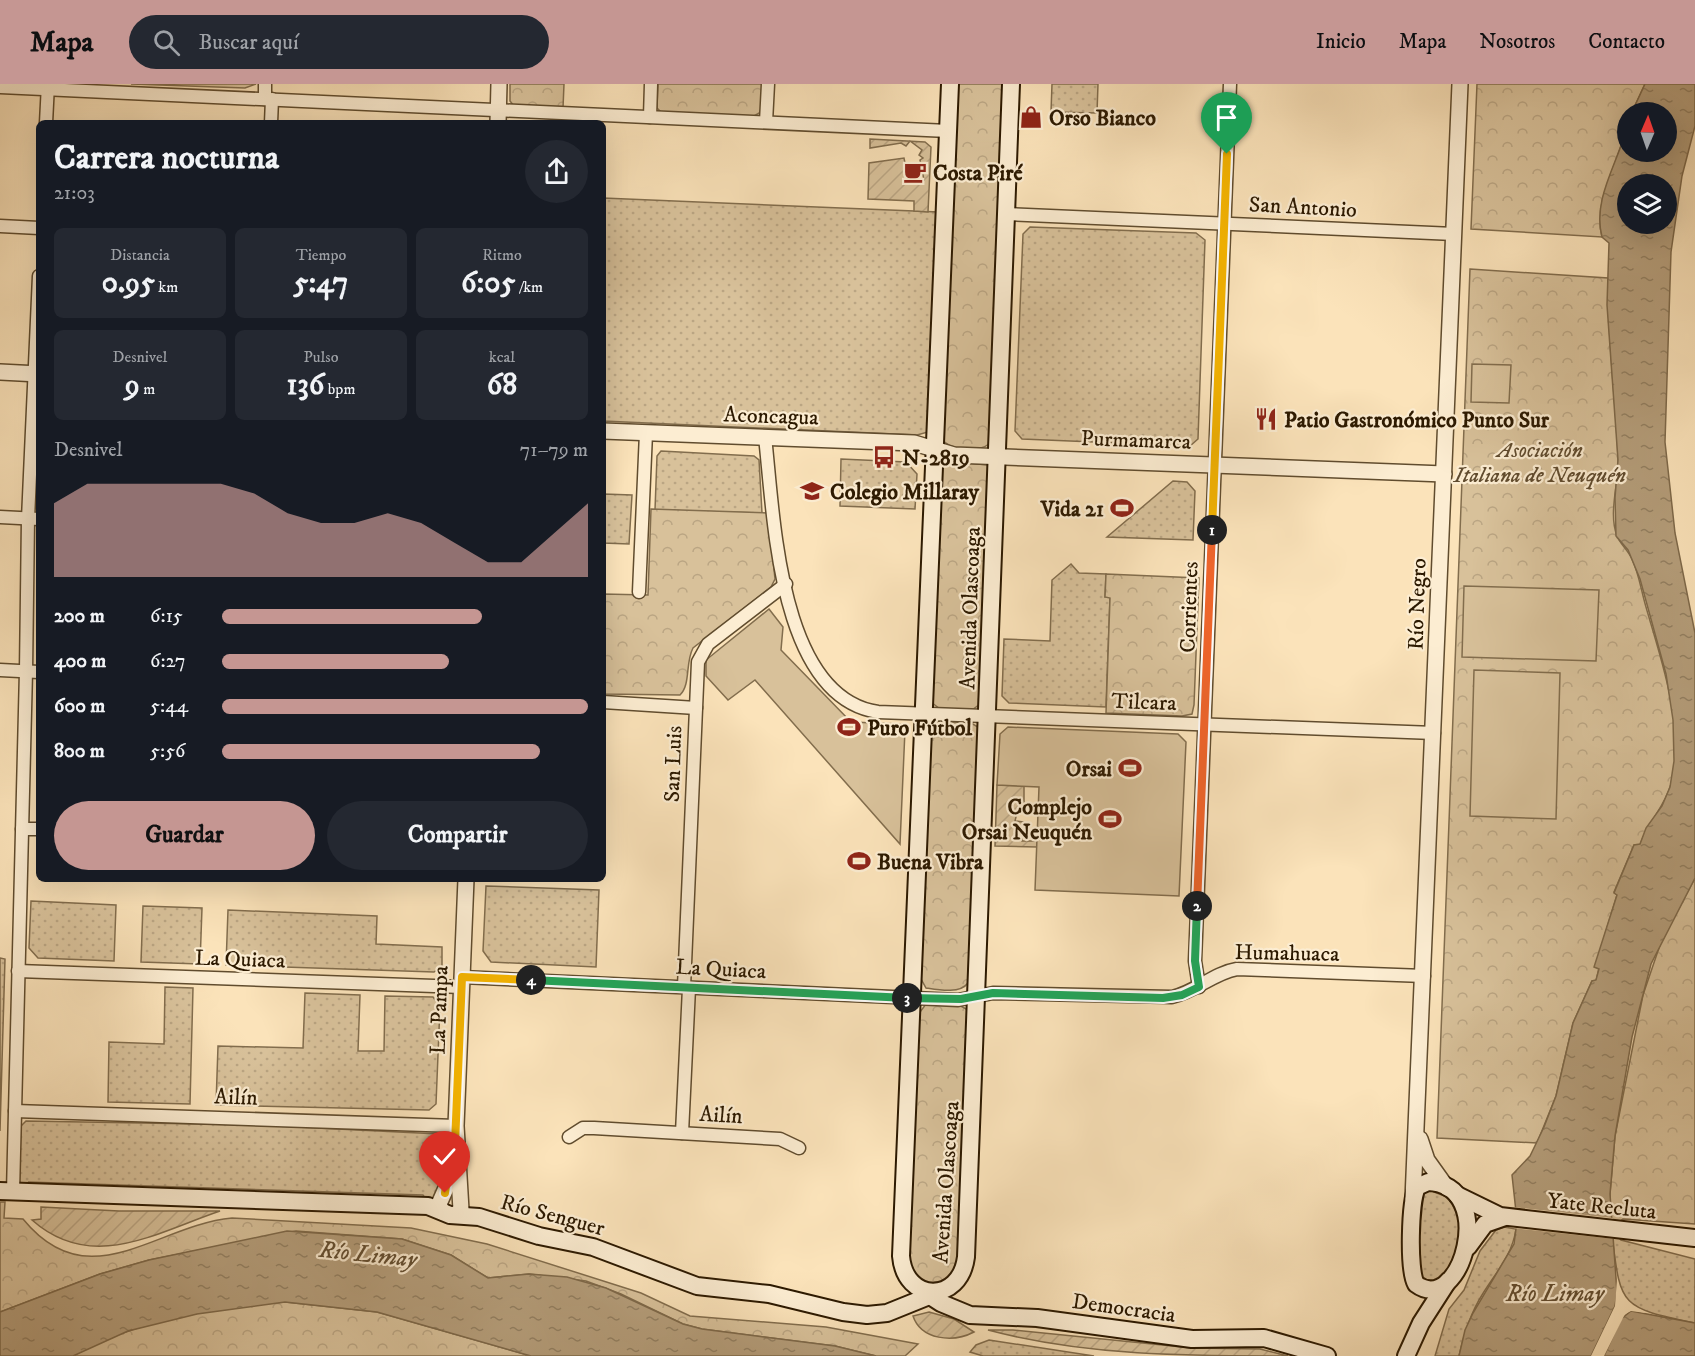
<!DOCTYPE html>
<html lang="es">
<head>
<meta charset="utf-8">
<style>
	:root { --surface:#171b24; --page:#242831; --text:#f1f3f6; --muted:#9ea1a6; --accent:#c59692 }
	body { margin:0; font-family:"IM FELL DW Pica",serif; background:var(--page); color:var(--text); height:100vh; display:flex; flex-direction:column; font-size:22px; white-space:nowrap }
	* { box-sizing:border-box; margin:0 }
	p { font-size:20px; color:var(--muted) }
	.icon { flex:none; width:33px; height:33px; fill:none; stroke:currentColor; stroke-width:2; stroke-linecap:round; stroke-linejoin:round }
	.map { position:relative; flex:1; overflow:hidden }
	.panel { position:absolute; left:36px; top:36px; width:570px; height:762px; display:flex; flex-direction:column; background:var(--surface); border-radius:9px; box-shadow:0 6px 24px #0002 }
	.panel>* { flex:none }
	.needle { width:39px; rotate:2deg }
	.controls { position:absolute; left:1617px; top:18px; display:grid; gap:12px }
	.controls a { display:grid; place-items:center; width:60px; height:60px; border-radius:50%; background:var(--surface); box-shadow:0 6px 24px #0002; font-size:30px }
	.pin { position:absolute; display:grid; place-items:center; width:51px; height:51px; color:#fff; margin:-62px -26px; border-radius:50% 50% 50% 0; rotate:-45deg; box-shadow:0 0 6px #0007 }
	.pin .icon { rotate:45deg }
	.km { position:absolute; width:30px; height:30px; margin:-15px; border-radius:50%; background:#222; color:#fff; font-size:16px; line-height:30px; text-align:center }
	.round { display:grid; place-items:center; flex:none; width:63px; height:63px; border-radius:32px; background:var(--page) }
	.overview { display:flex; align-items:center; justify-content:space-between; height:102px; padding:0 18px }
	h1 { font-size:33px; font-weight:800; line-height:45px }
	.metrics { display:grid; grid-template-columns:repeat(3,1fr); gap:9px; height:102px; padding:6px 18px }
	.metrics div { display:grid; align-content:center; border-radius:9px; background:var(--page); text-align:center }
	.metrics b { font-size:30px; font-weight:800 }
	.metrics small { font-size:16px; font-weight:400 }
	.metrics p { font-size:16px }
	.chart { height:168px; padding:12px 18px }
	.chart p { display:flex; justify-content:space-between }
	.chart svg { width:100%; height:108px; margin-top:6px; fill:var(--accent); opacity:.7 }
	.button { display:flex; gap:12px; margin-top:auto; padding:12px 18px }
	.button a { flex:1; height:69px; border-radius:36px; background:var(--accent); color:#111; font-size:24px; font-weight:800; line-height:69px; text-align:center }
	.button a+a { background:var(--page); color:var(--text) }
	ul { padding:0 18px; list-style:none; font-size:20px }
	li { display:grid; grid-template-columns:96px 72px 1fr; align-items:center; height:45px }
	li i { height:15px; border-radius:8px; background:var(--accent) }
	header { display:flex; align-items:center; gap:36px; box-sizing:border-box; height:84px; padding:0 30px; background:var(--accent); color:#111 }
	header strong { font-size:28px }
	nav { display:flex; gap:33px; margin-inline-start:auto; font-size:21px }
	.search { width:420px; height:54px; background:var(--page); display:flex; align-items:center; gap:15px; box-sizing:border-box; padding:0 21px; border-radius:33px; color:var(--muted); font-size:22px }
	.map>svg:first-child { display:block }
	.grass { fill:url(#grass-dots); stroke:#826d4d; stroke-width:1.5 }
	.forest { fill:url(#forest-crowns); stroke:#826d4d; stroke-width:1.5 }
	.garden { fill:url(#garden-furrows); stroke:#826d4d; stroke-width:1.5 }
	.pitch { fill:#d8c19a; stroke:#826d4d; stroke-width:1.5 }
	.water { fill:url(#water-ripples); stroke:#7e694a; stroke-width:1.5; fill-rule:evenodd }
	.pier { fill:#fbe3ba }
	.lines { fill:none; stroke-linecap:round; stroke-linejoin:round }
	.minor-casing { stroke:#604c2e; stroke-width:15 }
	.tertiary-casing { stroke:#604c2e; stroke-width:18 }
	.secondary-casing { stroke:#2c1900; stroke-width:20 }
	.minor { stroke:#fcedd2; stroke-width:12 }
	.tertiary { stroke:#fcedd2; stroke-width:15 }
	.secondary { stroke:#fcedd2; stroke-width:16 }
	.split-1-casing { stroke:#fff; stroke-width:12 }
	.split-2-casing { stroke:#fff; stroke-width:12 }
	.split-3-casing { stroke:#fff; stroke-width:12 }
	.split-4-casing { stroke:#fff; stroke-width:12 }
	.split-5-casing { stroke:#fff; stroke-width:12 }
	.split-1 { stroke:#f5b400; stroke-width:8 }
	.split-2 { stroke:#f0652b; stroke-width:8 }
	.split-3 { stroke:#22a559; stroke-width:8 }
	.split-4 { stroke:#22a559; stroke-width:8 }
	.split-5 { stroke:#f5b400; stroke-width:8 }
	.labels { text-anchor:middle; stroke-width:4.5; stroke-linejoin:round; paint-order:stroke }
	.poi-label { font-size:22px; font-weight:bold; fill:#2c1900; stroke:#fcedd2; text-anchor:start }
	.street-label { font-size:22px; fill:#2c1900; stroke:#fcedd2 }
	.park-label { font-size:22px; font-style:italic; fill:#604b2e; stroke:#fcedd2 }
	.water-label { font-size:24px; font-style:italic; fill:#634e31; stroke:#fcedd2 }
</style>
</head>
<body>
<header>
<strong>Mapa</strong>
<div class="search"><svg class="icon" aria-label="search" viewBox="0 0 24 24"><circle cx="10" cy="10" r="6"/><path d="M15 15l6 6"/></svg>Buscar aquí</div>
<nav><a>Inicio</a><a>Mapa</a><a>Nosotros</a><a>Contacto</a></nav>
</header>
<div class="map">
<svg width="1695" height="1272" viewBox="0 0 1695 1272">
	<defs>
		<pattern id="grass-dots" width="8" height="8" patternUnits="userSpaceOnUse" patternTransform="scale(1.5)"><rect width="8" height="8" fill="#d8c19a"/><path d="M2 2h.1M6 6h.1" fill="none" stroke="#baa583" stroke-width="1.8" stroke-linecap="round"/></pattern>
		<pattern id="forest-crowns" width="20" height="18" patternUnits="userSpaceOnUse" patternTransform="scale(1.5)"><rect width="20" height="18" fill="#d8c19a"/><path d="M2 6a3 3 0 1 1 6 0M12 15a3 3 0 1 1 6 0" fill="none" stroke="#baa583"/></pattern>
		<pattern id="garden-furrows" width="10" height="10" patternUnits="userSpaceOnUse" patternTransform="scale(1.5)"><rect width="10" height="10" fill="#d8c19a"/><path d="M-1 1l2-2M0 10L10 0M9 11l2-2" fill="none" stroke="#baa583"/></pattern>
		<pattern id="water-ripples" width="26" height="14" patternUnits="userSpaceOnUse" patternTransform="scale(1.5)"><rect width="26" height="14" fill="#b59e7b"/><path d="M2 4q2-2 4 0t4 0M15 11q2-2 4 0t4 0" fill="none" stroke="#938062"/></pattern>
	</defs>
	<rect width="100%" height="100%" fill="#fbe3ba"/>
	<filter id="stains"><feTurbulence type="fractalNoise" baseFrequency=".00333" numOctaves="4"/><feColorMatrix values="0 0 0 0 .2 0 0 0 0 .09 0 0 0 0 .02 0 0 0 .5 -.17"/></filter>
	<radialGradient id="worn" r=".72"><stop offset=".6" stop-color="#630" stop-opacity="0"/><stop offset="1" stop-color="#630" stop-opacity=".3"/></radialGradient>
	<g class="grass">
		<path d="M1052,0H1098L1097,29L1051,28Z"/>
		<path d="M603,114L938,128L928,348L917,351L603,337Z"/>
		<path d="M1030,143L1196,149L1205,156L1198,355L1190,362L1022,355L1015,347L1023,150Z"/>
		<path d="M661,367L754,372L759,376L762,429L655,426L657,372Z"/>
		<path d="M841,375L906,378L917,390L915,425L840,422Z"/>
		<path d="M1173,397L1187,398L1195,407L1193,456L1107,453Z"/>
		<path d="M603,410L632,411L629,460L603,459Z"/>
		<path d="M1071,480L1079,489L1106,490L1105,513H1110L1106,623L1009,619L1002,612L1004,555L1050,557L1052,496Z"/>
		<path d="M486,802L599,806L596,883L491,878L483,867Z"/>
		<path d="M31,817L116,821L114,877L38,874L29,864Z"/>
		<path d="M143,822L202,824L200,880L141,878Z"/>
		<path d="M228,826L377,832L376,860L442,863V882L434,888L226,881Z"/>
		<path d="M0,874L5,875L0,1047Z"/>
		<path d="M165,903L193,904L190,1020L108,1018L109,958L164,960Z"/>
		<path d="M305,909L360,911L358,967H384L385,912L433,913L440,922L436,1020L429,1026L216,1021L218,962L303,964Z"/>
		<path d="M26,1037L256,1041L439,1050L445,1057L442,1099L433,1117L428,1118L423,1111L29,1098L32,1104L19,1100L21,1042Z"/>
		<path d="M1429,1106L1447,1113C1469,1140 1458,1167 1444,1193L1426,1200L1416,1187L1421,1110Z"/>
		<path d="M1504,1143L1516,1145C1512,1172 1496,1188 1482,1211C1470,1230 1464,1250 1459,1272H1435L1449,1225L1464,1206L1480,1167L1496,1146Z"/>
		<path d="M1611,1144L1621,1156L1695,1175V1239C1617,1223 1621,1222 1611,1144Z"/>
		<path d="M989,1256L1094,1272H983L970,1268L976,1261Z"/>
	</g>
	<g class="forest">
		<path d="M131,0H256L245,4Z"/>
		<path d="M510,0H564L563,24L514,22L510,17Z"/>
		<path d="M658,0H763L761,28L754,32L661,28L657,24Z"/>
		<path d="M958,0H1004L989,360C979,368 949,367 942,355Z"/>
		<path d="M1477,0H1645L1632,28H1628C1627,70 1591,111 1602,153L1471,145Z"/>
		<path d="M1470,185L1608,194C1607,254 1616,315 1618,375C1619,399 1608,429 1617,452C1620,460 1628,466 1632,475C1639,490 1641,506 1646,523C1661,576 1686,644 1671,700C1665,723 1647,739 1640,761H1634L1614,808L1617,811L1595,883L1599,884L1596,897H1592L1573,939L1556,1012L1537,1059L1437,1054Z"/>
		<path d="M948,377L988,381L980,620L972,626L940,625L931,618L941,384Z"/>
		<path d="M651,425L768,429L775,495L771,503L693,564C685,579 691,600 680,611L603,610V510L648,511Z"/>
		<path d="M1106,490L1199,494L1194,621L1192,630L1182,632L1106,629L1110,514L1105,513Z"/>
		<path d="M938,637L971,639L978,643L968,899C960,910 939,906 926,904L920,893L930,641Z"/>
		<path d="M1695,794V1140L1623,1135L1611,1144L1610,1110L1615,1052L1643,911L1661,858Z"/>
		<path d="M926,920L959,921L968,926L961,1174L947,1197L926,1199L916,1194L906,1170L920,928Z"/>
		<path d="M0,1118H5L4,1134L23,1135C89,1216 156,1141 232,1134L411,1144L487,1160L641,1209L690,1232L826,1243L918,1260L905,1272H876L835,1262L702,1245L683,1240L621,1210L586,1197L529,1190L488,1194L451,1171L402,1155L296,1147L149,1176L100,1190L0,1228Z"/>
		<path d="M285,1218L377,1228L531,1272H73C135,1236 214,1224 285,1218Z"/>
	</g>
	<g class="garden">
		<path d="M870,55L925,58L931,63L928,128L914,127V117L868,115L869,79L904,74L909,99L924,96L920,76L923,74L919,71L922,66L910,57L906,62L901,59L870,64Z"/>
		<path d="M997,701L1024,702V720H1019L1015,737L1023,738L1022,757H1037V763L995,762Z"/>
		<path d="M41,1123L119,1127H220C155,1149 92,1189 32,1136L41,1135Z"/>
		<path d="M929,1228L954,1235L974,1248C953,1259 921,1256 913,1232Z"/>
		<path d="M988,1246H1013L1192,1264L1260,1265L1288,1272C1188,1272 1086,1272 988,1246Z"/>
	</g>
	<g class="pitch">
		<path d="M1472,280L1511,281L1509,319L1471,318Z"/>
		<path d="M1464,502L1599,506L1596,577L1462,573Z"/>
		<path d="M769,525L783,543L781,566L851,638L900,640L905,646L900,760L755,596L728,616L706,592V576Z"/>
		<path d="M1474,586L1560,589L1556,735L1470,732Z"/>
		<path d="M1008,643L1178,650L1186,658L1179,812L1035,806L1039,703L997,701L1000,650Z"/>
	</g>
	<g class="water">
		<path d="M1645,0H1695V42L1682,92L1671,168L1665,358L1675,449L1695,549V794L1651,880L1632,953L1615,1052L1610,1110L1617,1208L1615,1222L1591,1272H1459L1465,1246L1473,1229L1514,1160L1517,1137L1512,1091L1530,1072L1544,1043L1556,1012L1573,939L1592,897L1596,896L1599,885L1594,883L1617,811L1614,809L1634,761L1640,760L1646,744L1662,722L1670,703L1674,677L1673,636L1666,590L1640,495L1628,466L1616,452L1615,414L1618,376L1607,221L1609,159L1602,153C1592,115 1618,79 1627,43L1628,68H1666V28H1632ZM1628,100H1666V140H1628Z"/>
		<path d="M287,1147L402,1155L451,1171L488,1194L529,1190L567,1193L606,1204L683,1240L702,1245L835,1262L876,1272H531L377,1228L285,1218L197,1230L128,1247L73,1272H0V1228L100,1190L149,1176Z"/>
		<path d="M1631,1227L1695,1239V1272H1604L1621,1235Z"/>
	</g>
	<g class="pier">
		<path d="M1513,1123L1613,1134L1615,1155L1513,1144Z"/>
		<path d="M1617,1195L1620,1208L1617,1223L1595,1272H1591L1615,1222Z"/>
		<path d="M1630,1224H1637L1646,1229L1631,1227L1625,1230L1604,1272H1601L1619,1234Z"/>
	</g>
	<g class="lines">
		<g class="minor-casing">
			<g id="minor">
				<path d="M0,3L948,47"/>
				<path d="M265,15V0"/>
				<path d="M650,33L651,0"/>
				<path d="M766,38L768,0"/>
				<path d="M46,39L48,0"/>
				<path d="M271,39L272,15"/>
				<path d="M1007,130L1454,150"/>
				<path d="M0,142L39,144"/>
				<path d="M765,353C774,431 778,613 878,628L1434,649"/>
				<path d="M0,433L39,435"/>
				<path d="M639,508L646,349"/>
				<path d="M0,586L39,588"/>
				<path d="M603,618L696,624"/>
				<path d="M22,745H39"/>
				<path d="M18,887L462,903"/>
				<path d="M462,893L958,916L993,909L1172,913C1196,908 1213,889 1237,885L1424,892"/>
				<path d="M684,903L698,578L708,560L786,500"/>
				<path d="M1199,903L1195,877L1230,0"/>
				<path d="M15,1027L456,1042"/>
				<path d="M682,1049L689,904"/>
				<path d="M569,1053L583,1044H594L780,1055L799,1064"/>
				<path d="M13,1108L26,587L28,435L39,192"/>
			</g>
		</g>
		<g class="tertiary-casing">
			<g id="tertiary">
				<path d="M498,39L499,0"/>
				<path d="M0,288L39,290"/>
				<path d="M603,347L914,359L954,371L1444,390"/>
				<path d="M1420,1055L1427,1076L1447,1104"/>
				<path d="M1413,1115L1460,0"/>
				<path d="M442,1128L439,1120L447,1102L448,1082"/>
				<path d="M454,1131L461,1126L456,1042L466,795"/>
			</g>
		</g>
		<g class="secondary-casing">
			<g id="secondary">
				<path d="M950,0L901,1172C905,1219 960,1220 966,1173L1011,0"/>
				<path d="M1428,1098C1499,1100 1461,1234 1416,1200C1408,1186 1410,1118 1417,1103Z"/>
				<path d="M0,1107L428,1122L450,1131L479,1133L539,1152L593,1163L697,1202L769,1210L843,1228L867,1231L887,1229L939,1208"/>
				<path d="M1457,1111L1500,1132L1695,1154"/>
				<path d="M1468,1163L1485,1140L1505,1133"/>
				<path d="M924,1208L941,1219L970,1231L1037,1234L1192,1255L1264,1254L1327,1272"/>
				<path d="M1406,1272L1421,1239L1448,1197"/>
			</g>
		</g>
		<use href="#minor" class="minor"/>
		<use href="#tertiary" class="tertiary"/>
		<use href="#secondary" class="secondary"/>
	</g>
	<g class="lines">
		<g class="split-1-casing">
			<path id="split-1" d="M1212,446L1227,70"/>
		</g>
		<g class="split-2-casing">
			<path id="split-2" d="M1197,822L1212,446"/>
		</g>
		<g class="split-3-casing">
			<path id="split-3" d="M907,914L961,915L993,909L1163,914L1182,911L1199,903L1195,877L1197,822"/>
		</g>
		<g class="split-4-casing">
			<path id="split-4" d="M531,896L907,914"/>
		</g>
		<g class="split-5-casing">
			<path id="split-5" d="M445,1109L450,1072L455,1060L462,893L531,896"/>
		</g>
		<use href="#split-1" class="split-1"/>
		<use href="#split-2" class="split-2"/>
		<use href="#split-3" class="split-3"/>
		<use href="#split-4" class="split-4"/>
		<use href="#split-5" class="split-5"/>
	</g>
	<defs>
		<g id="shop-bare" transform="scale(1.8)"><path d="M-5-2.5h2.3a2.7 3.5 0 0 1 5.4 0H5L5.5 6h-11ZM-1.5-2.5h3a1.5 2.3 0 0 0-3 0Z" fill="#8f2418" stroke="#fcedd2" stroke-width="2.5" paint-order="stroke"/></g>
		<g id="cafe-bare" transform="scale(1.8)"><path d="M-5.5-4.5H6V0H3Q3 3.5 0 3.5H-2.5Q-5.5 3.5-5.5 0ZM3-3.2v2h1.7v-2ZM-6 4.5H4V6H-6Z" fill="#8f2418" stroke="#fcedd2" stroke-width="2.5" paint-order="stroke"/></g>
		<g id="restaurant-bare" transform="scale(1.8)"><path d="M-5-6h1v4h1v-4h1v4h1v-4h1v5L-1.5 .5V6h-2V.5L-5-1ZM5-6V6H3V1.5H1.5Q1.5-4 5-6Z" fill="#8f2418" stroke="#fcedd2" stroke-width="2.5" paint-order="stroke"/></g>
		<g id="bus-bare" transform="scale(1.8)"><path d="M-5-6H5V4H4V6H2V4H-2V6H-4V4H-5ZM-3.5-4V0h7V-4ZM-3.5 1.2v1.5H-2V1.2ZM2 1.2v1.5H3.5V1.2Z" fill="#8f2418" stroke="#fcedd2" stroke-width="2.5" paint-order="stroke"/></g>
		<g id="school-bare" transform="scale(1.8)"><path d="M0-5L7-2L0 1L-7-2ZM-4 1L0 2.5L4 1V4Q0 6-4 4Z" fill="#8f2418" stroke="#fcedd2" stroke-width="2.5" paint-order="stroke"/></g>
		<g id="stadium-bare" transform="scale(1.8)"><path d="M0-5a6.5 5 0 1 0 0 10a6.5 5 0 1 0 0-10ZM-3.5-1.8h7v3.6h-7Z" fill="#8f2418" stroke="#fcedd2" stroke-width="2.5" paint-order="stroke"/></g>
	</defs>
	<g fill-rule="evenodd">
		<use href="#shop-bare" x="1031" y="33"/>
		<use href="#cafe-bare" x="915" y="88"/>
		<use href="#restaurant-bare" x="1266" y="335"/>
		<use href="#bus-bare" x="884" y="373"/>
		<use href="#school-bare" x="812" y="407"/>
		<use href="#stadium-bare" x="1122" y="424"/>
		<use href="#stadium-bare" x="849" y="643"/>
		<use href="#stadium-bare" x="1130" y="684"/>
		<use href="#stadium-bare" x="1110" y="735"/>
		<use href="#stadium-bare" x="859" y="777"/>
	</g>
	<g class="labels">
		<g class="poi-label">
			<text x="1049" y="41">Orso Bianco</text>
			<text x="933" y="96">Costa Piré</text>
			<text x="1284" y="343">Patio Gastronómico Punto Sur</text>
			<text x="902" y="381">N-2819</text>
			<text x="830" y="415">Colegio Millaray</text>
			<text x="1104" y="432" text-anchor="end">Vida 21</text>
			<text x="867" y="651">Puro Fútbol</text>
			<text x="1112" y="692" text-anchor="end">Orsai</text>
			<text x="1092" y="730" text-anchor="end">Complejo<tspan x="1092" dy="25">Orsai Neuquén</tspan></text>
			<text x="877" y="785">Buena Vibra</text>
		</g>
		<g class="street-label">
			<text transform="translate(1303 122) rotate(3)" y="8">San Antonio</text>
			<text transform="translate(771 331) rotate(2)" y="8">Aconcagua</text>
			<text transform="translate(1136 355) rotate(2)" y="8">Purmamarca</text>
			<text transform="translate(1416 520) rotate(-88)" y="8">Río Negro</text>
			<text transform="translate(1188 523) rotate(-88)" y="8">Corrientes</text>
			<text transform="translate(969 524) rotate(-88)" y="8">Avenida Olascoaga</text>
			<text transform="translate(1144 617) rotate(2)" y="8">Tilcara</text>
			<text transform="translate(672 680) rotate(-88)" y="8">San Luis</text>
			<text transform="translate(1287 868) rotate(1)" y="8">Humahuaca</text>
			<text transform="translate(240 874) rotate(2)" y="8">La Quiaca</text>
			<text transform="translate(721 884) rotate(3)" y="8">La Quiaca</text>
			<text transform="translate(438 926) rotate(-88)" y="8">La Pampa</text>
			<text transform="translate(236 1012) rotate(2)" y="8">Ailín</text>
			<text transform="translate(721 1030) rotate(3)" y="8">Ailín</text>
			<text transform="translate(945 1098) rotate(-86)" y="8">Avenida Olascoaga</text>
			<text transform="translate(1602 1121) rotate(6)" y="8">Yate Recluta</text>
			<text transform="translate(553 1130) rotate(15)" y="8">Río Senguer</text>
			<text transform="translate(1124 1223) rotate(8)" y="8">Democracia</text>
		</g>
		<g class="park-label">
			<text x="1540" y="373">Asociación<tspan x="1540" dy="25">Italiana de Neuquén</tspan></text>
		</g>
		<g class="water-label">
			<text transform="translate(368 1170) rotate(6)" y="8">Río Limay</text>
			<text x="1555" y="1217">Río Limay</text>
		</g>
	</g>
	<rect width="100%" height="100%" filter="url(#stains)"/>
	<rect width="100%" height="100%" fill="url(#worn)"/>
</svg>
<div class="controls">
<a><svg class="needle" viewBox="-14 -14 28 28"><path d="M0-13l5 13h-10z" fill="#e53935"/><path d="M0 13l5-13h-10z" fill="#9ea1a6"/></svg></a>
<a><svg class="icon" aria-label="layers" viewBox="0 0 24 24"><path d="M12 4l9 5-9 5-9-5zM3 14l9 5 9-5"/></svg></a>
</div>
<div class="pin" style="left:1227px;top:70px;background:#1e9e55"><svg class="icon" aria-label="arrive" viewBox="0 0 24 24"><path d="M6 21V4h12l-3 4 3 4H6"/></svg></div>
<div class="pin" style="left:445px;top:1109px;background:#d93025"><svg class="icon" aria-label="check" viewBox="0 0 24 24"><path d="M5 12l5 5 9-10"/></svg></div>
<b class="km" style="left:1212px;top:446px">1</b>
<b class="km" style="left:1197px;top:822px">2</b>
<b class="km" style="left:907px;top:914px">3</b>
<b class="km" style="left:531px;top:896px">4</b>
<section class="panel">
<div class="overview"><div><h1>Carrera nocturna</h1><p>21:03</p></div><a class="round"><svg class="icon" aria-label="share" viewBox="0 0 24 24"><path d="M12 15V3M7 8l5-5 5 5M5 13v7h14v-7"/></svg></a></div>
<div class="metrics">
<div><p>Distancia</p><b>0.95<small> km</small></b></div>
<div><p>Tiempo</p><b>5:47</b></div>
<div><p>Ritmo</p><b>6:05<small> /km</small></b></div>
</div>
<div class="metrics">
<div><p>Desnivel</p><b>9<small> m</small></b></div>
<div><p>Pulso</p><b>136<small> bpm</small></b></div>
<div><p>kcal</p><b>68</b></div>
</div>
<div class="chart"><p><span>Desnivel</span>71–79 m</p>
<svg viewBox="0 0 160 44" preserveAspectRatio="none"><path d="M0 44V14L10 6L20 6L30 6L40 6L50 6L60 10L70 18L80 22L90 22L100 18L110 22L120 30L130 38L140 38L150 26L160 14V44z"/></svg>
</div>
<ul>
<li><b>200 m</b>6:15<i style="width:71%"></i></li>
<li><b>400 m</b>6:27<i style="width:62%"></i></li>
<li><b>600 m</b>5:44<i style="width:100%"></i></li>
<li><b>800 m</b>5:56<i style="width:87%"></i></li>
</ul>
<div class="button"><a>Guardar</a><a>Compartir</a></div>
</section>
</div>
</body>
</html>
